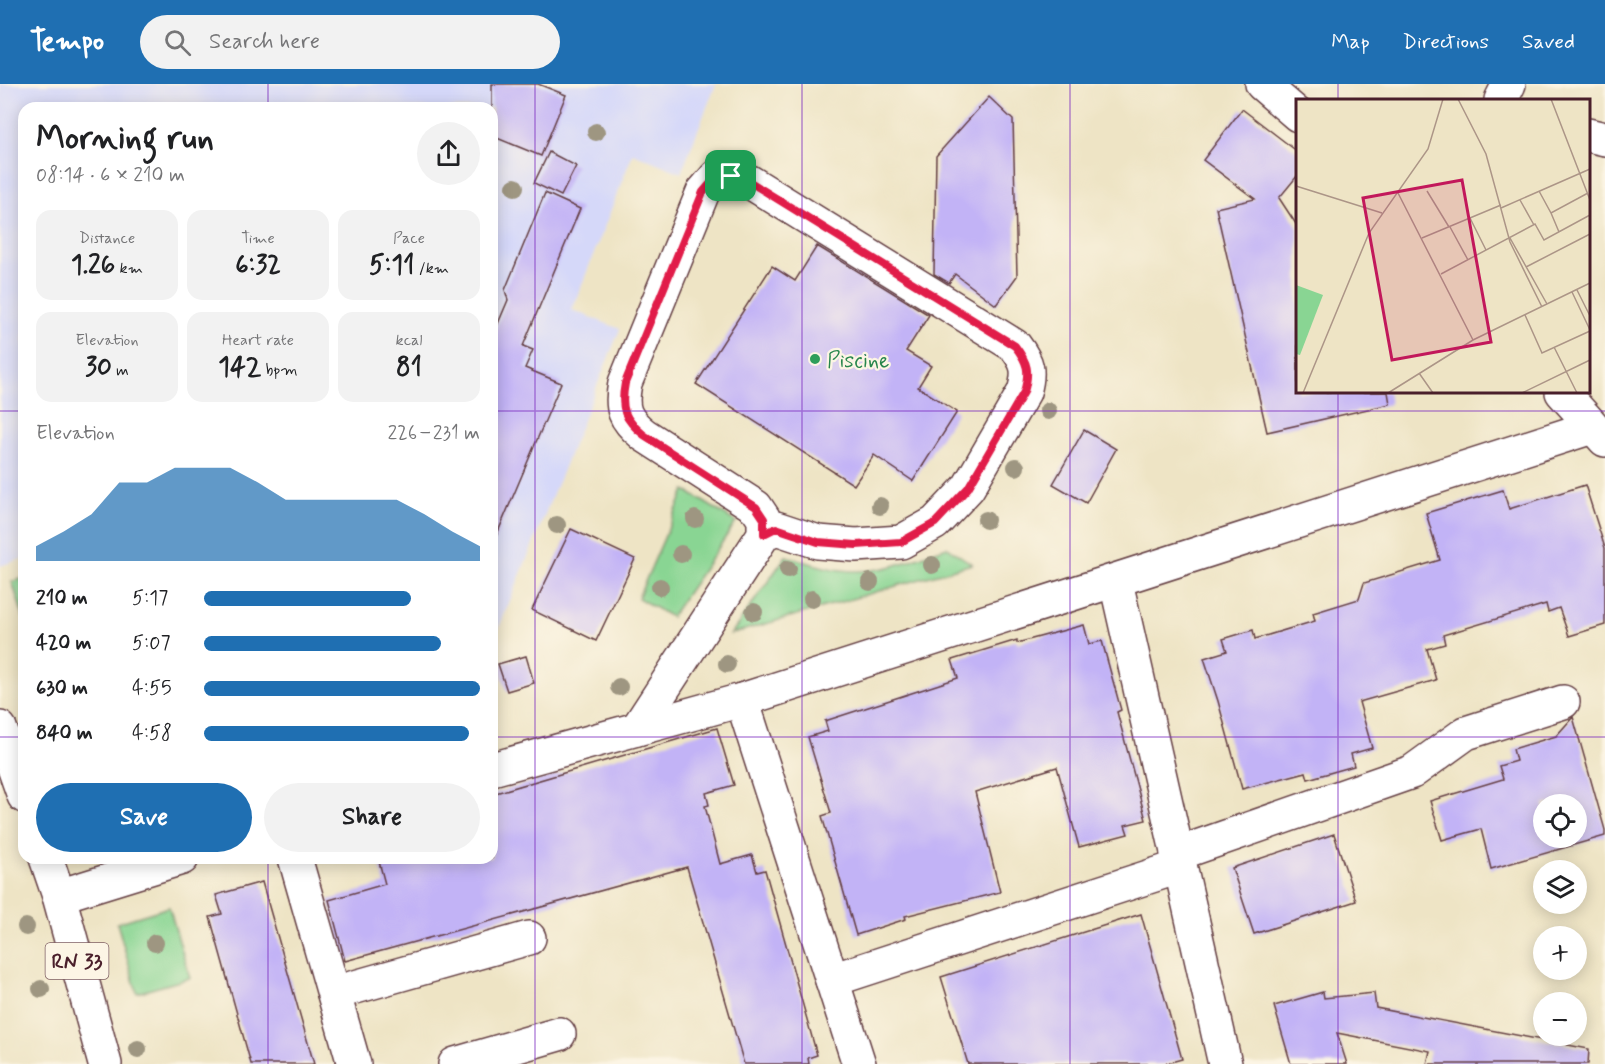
<!DOCTYPE html>
<html lang="en">
<head>
<meta charset="utf-8">
<style>
	:root { --surface:#fff; --page:#f2f2f2; --text:#202124; --muted:#757577; --accent:#1f6fb2 }
	body { margin:0; font-family:Mynerve,sans-serif; background:var(--page); color:var(--text); height:100vh; display:flex; flex-direction:column; font-size:22px; white-space:nowrap }
	* { box-sizing:border-box; margin:0 }
	p { font-size:20px; color:var(--muted) }
	.icon { flex:none; width:33px; height:33px; fill:none; stroke:currentColor; stroke-width:2; stroke-linecap:round; stroke-linejoin:round }
	.map { position:relative; flex:1; overflow:hidden }
	.drawer { position:absolute; left:18px; top:18px; width:480px; height:762px; display:flex; flex-direction:column; background:var(--surface); border-radius:18px; box-shadow:0 3px 15px #0003 }
	.drawer>* { flex:none }
	.fabs { position:absolute; left:1533px; top:710px; display:grid; gap:12px }
	.fabs a { display:grid; place-items:center; width:54px; height:54px; border-radius:50%; background:var(--surface); box-shadow:0 3px 15px #0003; font-size:30px }
	.pin { position:absolute; display:grid; place-items:center; width:51px; height:51px; color:#fff; margin:-26px; border-radius:12px; box-shadow:0 3px 9px #0006 }
	.round { display:grid; place-items:center; flex:none; width:63px; height:63px; border-radius:32px; background:var(--page) }
	.headline { display:flex; align-items:center; justify-content:space-between; height:102px; padding:0 18px }
	h1 { font-size:33px; font-weight:700; line-height:45px }
	.figures { display:grid; grid-template-columns:repeat(3,1fr); gap:9px; height:102px; padding:6px 18px }
	.figures div { display:grid; align-content:center; border-radius:15px; background:var(--page); text-align:center }
	.figures b { font-size:26px; font-weight:700 }
	.figures small { font-size:16px; font-weight:400 }
	.figures p { font-size:16px }
	.chart { height:168px; padding:12px 18px }
	.chart p { display:flex; justify-content:space-between }
	.chart svg { width:100%; height:108px; margin-top:6px; fill:var(--accent); opacity:.7 }
	.action { display:flex; gap:12px; margin-top:auto; padding:12px 18px }
	.action a { flex:1; height:69px; border-radius:36px; background:var(--accent); color:#fff; font-size:24px; font-weight:700; line-height:69px; text-align:center }
	.action a+a { background:var(--page); color:var(--text) }
	ul { padding:0 18px; list-style:none; font-size:20px }
	li { display:grid; grid-template-columns:96px 72px 1fr; align-items:center; height:45px }
	li i { height:15px; border-radius:8px; background:var(--accent) }
	header { display:flex; align-items:center; gap:36px; box-sizing:border-box; height:84px; padding:0 30px; background:var(--accent); color:#fff }
	header strong { font-size:28px }
	nav { display:flex; gap:33px; margin-inline-start:auto; font-size:21px }
	.search { width:420px; height:54px; background:var(--page); display:flex; align-items:center; gap:15px; box-sizing:border-box; padding:0 21px; border-radius:33px; color:var(--muted); font-size:22px }
	.map>svg:first-child { display:block }
	.built { fill:#d5d8f9 }
	.green { fill:#89d593; stroke:#6a7a5f; stroke-width:1.5 }
	.building { fill:#c2b3f6; fill-rule:evenodd }
	.lines { fill:none; stroke-linecap:round; stroke-linejoin:round }
	.minor-casing { stroke:#633d42; stroke-width:36 }
	.major-casing { stroke:#633d42; stroke-width:36 }
	.minor { stroke:#fff; stroke-width:33 }
	.major { stroke:#fff; stroke-width:33 }
	.tree { fill:#9e9681 }
	.route-casing { stroke:#fff; stroke-width:12 }
	.route { stroke:#e11d48; stroke-width:8 }
	.grid { fill:none; stroke:#7b2cbf; stroke-width:1.5; stroke-opacity:0.55 }
	.leisure-dot { fill:#2e9e5b; stroke:#fcf5e5; stroke-width:2 }
	.labels { text-anchor:middle; stroke-width:4.5; stroke-linejoin:round; paint-order:stroke }
	.shield { fill:#fcf5e5; stroke:#7f5f63; stroke-width:1.5 }
	.shield-label { font-size:21px; font-weight:bold; fill:#4a1f2b }
	.leisure-label { font-size:22px; fill:#27864d; stroke:#fcf5e5; text-anchor:start }
	.inset-road { fill:none; stroke:#ac9587; stroke-width:1.5 }
	.view { fill:#c2185b; fill-opacity:0.15; stroke:#c2185b; stroke-width:3 }
	.inset-edge { fill:none; stroke:#4a1f2b; stroke-width:3 }
</style>
</head>
<body>
<header>
<strong>Tempo</strong>
<div class="search"><svg class="icon" aria-label="search" viewBox="0 0 24 24"><circle cx="10" cy="10" r="6"/><path d="M15 15l6 6"/></svg>Search here</div>
<nav><a>Map</a><a>Directions</a><a>Saved</a></nav>
</header>
<div class="map">
<svg width="1605" height="980" viewBox="0 0 1605 980">
	<rect width="100%" height="100%" fill="#fcf5e5"/>
	<filter id="ink" filterUnits="userSpaceOnUse"><feTurbulence type="fractalNoise" baseFrequency=".0167" numOctaves="2"/><feDisplacementMap in="SourceGraphic" scale="12" xChannelSelector="R" yChannelSelector="G"/><feConvolveMatrix kernelMatrix="1 2 1 2 8 2 1 2 1" color-interpolation-filters="sRGB"/></filter>
	<filter id="wash" filterUnits="userSpaceOnUse"><feTurbulence type="fractalNoise" baseFrequency=".008" numOctaves="4" result="noise"/><feDisplacementMap in="SourceGraphic" scale="24" xChannelSelector="R" yChannelSelector="G"/><feGaussianBlur stdDeviation="1.35" result="paint"/><feColorMatrix in="noise" values="0 0 0 0 0 0 0 0 0 0 0 0 0 0 0 0 0 1.4 0 .05"/><feComposite in="paint" operator="in"/></filter>
	<g filter="url(#wash)">
		<rect width="100%" height="100%" fill="#eee4c5"/>
		<path class="built" d="M0,0H716L681,89L633,69L572,226L620,245L492,561V24H24V474L0,482Z"/>
		<g class="green">
			<path d="M685,406L736,438L671,533L638,514Z"/>
			<path d="M947,463L972,480L731,550L786,472C809,479 832,487 856,487C887,488 918,473 947,463Z"/>
			<path d="M24,494V534L12,498Z"/>
			<path d="M169,823L190,894L137,909L117,839Z"/>
		</g>
		<g id="blocks">
			<g class="building">
				<path d="M492,0H538L566,11L541,72L492,52Z"/>
				<path d="M989,13L1013,36L1017,192L996,221L955,190L949,199L934,190L936,72Z"/>
				<path d="M1242,25L1298,68V91L1279,114L1298,143V308H1388L1390,320L1267,348L1216,124L1255,115L1203,76Z"/>
				<path d="M549,68L576,82L561,112L534,99Z"/>
				<path d="M545,109L580,125L523,262L533,266L525,284L561,299L492,462V248L494,249L508,216L505,206Z"/>
				<path d="M817,162L929,231L906,267L931,282L918,303L957,328L913,397L874,371L854,401L696,300L772,182L795,197Z"/>
				<path d="M1084,346L1116,365L1086,419L1053,400Z"/>
				<path d="M1585,401L1605,464V541L1569,552L1559,524L1548,528L1546,520L1443,551L1445,560L1427,565L1436,596L1359,618L1372,664L1351,670L1354,682L1308,695L1306,688L1242,705L1218,617L1204,574L1227,567L1223,555L1253,546L1255,555L1315,537L1313,529L1359,515L1364,499L1440,476L1426,429L1503,406L1509,425Z"/>
				<path d="M571,445L635,475L596,557L532,526Z"/>
				<path d="M1084,541L1089,560L1102,557L1121,626L1117,628L1146,736L1125,741L1128,750L1079,763L1057,683L975,708L1000,808L905,832L906,835L856,851L822,732L831,729L808,653L828,647L825,637L958,594L952,576L1017,556V559Z"/>
				<path d="M526,572L534,599L507,607L498,580Z"/>
				<path d="M1573,633L1605,746V752L1491,785L1481,745L1442,756L1430,717L1503,695L1499,682L1516,677L1513,665L1556,652ZM1544,720H1576V753H1544Z"/>
				<path d="M717,644L734,701L706,709L709,721L705,722L720,780L752,771L757,788L765,786L817,971L808,974L809,980H744L687,783L345,877L329,816L385,800L378,774H492V710Z"/>
				<path d="M1334,750L1356,817L1254,850L1232,784Z"/>
				<path d="M262,798L314,980H251L210,833L222,830L216,811Z"/>
				<path d="M1141,830L1182,975L1164,980H968L941,893Z"/>
				<path d="M1323,908L1324,914L1374,909L1376,924L1589,965L1588,980H1427L1430,967L1337,949L1347,980H1291L1274,922Z"/>
			</g>
		</g>
	</g>
	<g filter="url(#ink)">
		<use href="#blocks" fill-opacity="0" stroke="#633d42" stroke-width="1.5"/>
		<g class="lines">
			<g class="minor-casing">
				<g id="minor">
					<path d="M1501,16L1509,0"/>
					<path d="M1588,51L1605,55"/>
					<path d="M1116,498L1225,980"/>
					<path d="M742,616L859,980"/>
					<path d="M637,645L764,450L776,444L818,458L856,461L901,458L935,439L968,404L1024,308C1030,287 1028,279 1015,262L750,98L731,92L716,93L703,108L625,299C620,325 624,335 644,351L756,423L764,435V450"/>
					<path d="M492,685L742,616L1592,343"/>
					<path d="M1177,770L1412,688L1466,649L1563,618"/>
					<path d="M295,774L354,980"/>
					<path d="M59,812L182,774"/>
					<path d="M832,896L1179,783"/>
					<path d="M334,909L529,854"/>
					<path d="M455,980L559,950"/>
				</g>
			</g>
			<g class="major-casing">
				<g id="major">
					<path d="M1262,0L1298,31"/>
					<path d="M1562,308L1605,356"/>
					<path d="M0,644L24,712"/>
					<path d="M46,774L59,812L105,980"/>
				</g>
			</g>
			<use href="#minor" class="minor"/>
			<use href="#major" class="major"/>
		</g>
		<g class="tree">
			<circle cx="596" cy="48" r="9"/>
			<circle cx="515" cy="103" r="9"/>
			<circle cx="1048" cy="327" r="9"/>
			<circle cx="1016" cy="383" r="9"/>
			<circle cx="880" cy="422" r="9"/>
			<circle cx="695" cy="435" r="9"/>
			<circle cx="986" cy="436" r="9"/>
			<circle cx="557" cy="441" r="9"/>
			<circle cx="681" cy="470" r="9"/>
			<circle cx="932" cy="481" r="9"/>
			<circle cx="788" cy="485" r="9"/>
			<circle cx="870" cy="498" r="9"/>
			<circle cx="660" cy="503" r="9"/>
			<circle cx="812" cy="515" r="9"/>
			<circle cx="754" cy="528" r="9"/>
			<circle cx="727" cy="580" r="9"/>
			<circle cx="619" cy="603" r="9"/>
			<circle cx="26" cy="843" r="9"/>
			<circle cx="155" cy="859" r="9"/>
			<circle cx="41" cy="905" r="9"/>
			<circle cx="138" cy="965" r="9"/>
		</g>
	</g>
	<g class="lines" filter="url(#ink)">
		<g class="route-casing">
			<path id="route" d="M731,92L750,98L1015,262C1028,279 1030,287 1024,308L968,404L935,439L901,458L856,461L818,458L776,444L764,450V435L756,423L644,351C624,335 620,325 625,299L703,108L716,93Z"/>
		</g>
		<use href="#route" class="route"/>
	</g>
	<path class="grid" d="M268,0V24M535,0V980M802,0V980M1070,0V980M1338,0V16M1338,308V980M0,327H24M492,327H1605M0,653H24M492,653H1605M268,774V980"/>
	<circle class="leisure-dot" cx="815" cy="275" r="6"/>
	<g class="labels">
		<rect class="shield" x="45.5" y="859" width="63" height="36" rx="4.5"/>
		<g class="shield-label">
			<text x="77" y="884">RN 33</text>
		</g>
		<g class="leisure-label">
			<text x="827" y="283">Piscine</text>
		</g>
	</g>
	<g transform="translate(1296 15)">
		<rect width="294" height="294" fill="#eee4c5"/>
		<path d="M0,186L27,196L4,256L0,255Z" fill="#89d593"/>
		<path class="inset-road" d="M162,0L190,55L214,143L246,208M255,0L294,101M0,87L86,114M131,92L153,128M243,92L255,114L292,94M102,94L177,241M224,101L238,126M205,109L294,70M255,114L263,133M174,119L190,151M154,128L172,161M126,139L205,106M214,139L251,205M230,168L294,135M145,175L239,125L248,141L294,116M281,191L294,217M276,193L294,231M229,216L246,254L294,232M258,248L281,294M123,274L137,294M7,294L73,134L132,50L147,0M92,294L177,241L294,184M226,294L294,261"/>
		<path class="view" d="M166,81L195,243L96,261L67,99Z"/>
		<rect width="294" height="294" class="inset-edge"/>
	</g>
</svg>
<div class="fabs">
<a><svg class="icon" aria-label="locate" viewBox="0 0 24 24"><circle cx="12" cy="12" r="6"/><path d="M12 2v4M12 18v4M2 12h4M18 12h4"/></svg></a>
<a><svg class="icon" aria-label="layers" viewBox="0 0 24 24"><path d="M12 4l9 5-9 5-9-5zM3 14l9 5 9-5"/></svg></a>
<a>+</a>
<a>−</a>
</div>
<div class="pin" style="left:731px;top:92px;background:#1e9e55"><svg class="icon" aria-label="arrive" viewBox="0 0 24 24"><path d="M6 21V4h12l-3 4 3 4H6"/></svg></div>
<section class="drawer">
<div class="headline"><div><h1>Morning run</h1><p>08:14 · 6 × 210 m</p></div><a class="round"><svg class="icon" aria-label="share" viewBox="0 0 24 24"><path d="M12 15V3M7 8l5-5 5 5M5 13v7h14v-7"/></svg></a></div>
<div class="figures">
<div><p>Distance</p><b>1.26<small> km</small></b></div>
<div><p>Time</p><b>6:32</b></div>
<div><p>Pace</p><b>5:11<small> /km</small></b></div>
</div>
<div class="figures">
<div><p>Elevation</p><b>30<small> m</small></b></div>
<div><p>Heart rate</p><b>142<small> bpm</small></b></div>
<div><p>kcal</p><b>81</b></div>
</div>
<div class="chart"><p><span>Elevation</span>226–231 m</p>
<svg viewBox="0 0 160 44" preserveAspectRatio="none"><path d="M0 44V38L10 32L20 25L30 12L40 12L50 6L60 6L70 6L80 12L90 19L100 19L110 19L120 19L130 19L140 25L150 32L160 38V44z"/></svg>
</div>
<ul>
<li><b>210 m</b>5:17<i style="width:75%"></i></li>
<li><b>420 m</b>5:07<i style="width:86%"></i></li>
<li><b>630 m</b>4:55<i style="width:100%"></i></li>
<li><b>840 m</b>4:58<i style="width:96%"></i></li>
</ul>
<div class="action"><a>Save</a><a>Share</a></div>
</section>
</div>
</body>
</html>
